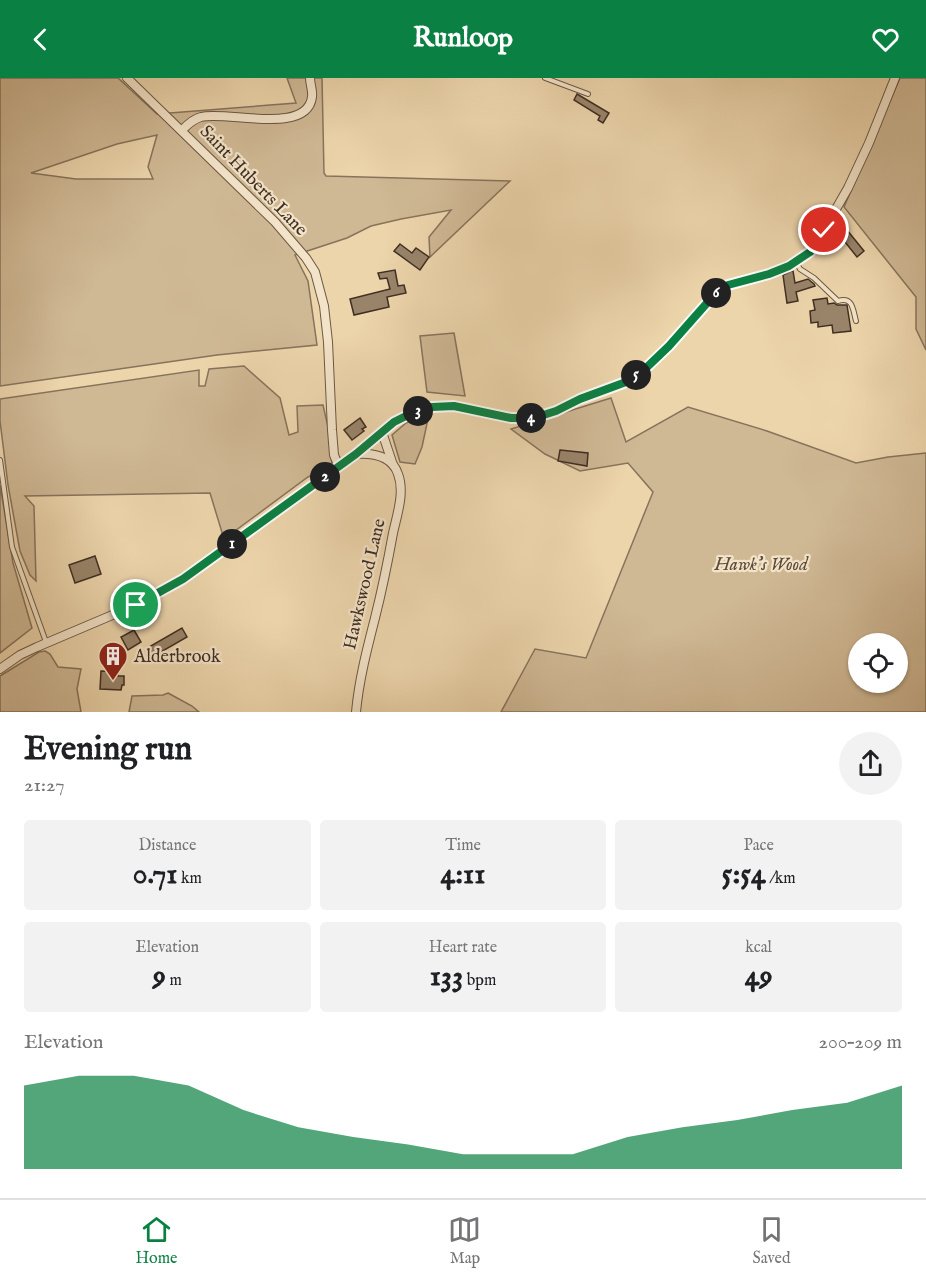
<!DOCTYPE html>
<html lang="en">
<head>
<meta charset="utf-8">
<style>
	:root { --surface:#fff; --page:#f2f2f2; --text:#202124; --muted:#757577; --line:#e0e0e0; --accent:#0b8043 }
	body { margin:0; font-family:"IM FELL English",serif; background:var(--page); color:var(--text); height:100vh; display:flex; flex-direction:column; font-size:22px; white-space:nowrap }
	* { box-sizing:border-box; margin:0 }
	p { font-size:20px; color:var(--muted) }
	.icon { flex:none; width:33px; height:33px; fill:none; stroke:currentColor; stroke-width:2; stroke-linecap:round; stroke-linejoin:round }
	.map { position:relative; height:634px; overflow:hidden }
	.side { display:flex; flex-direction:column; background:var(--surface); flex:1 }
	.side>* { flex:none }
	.controls { position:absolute; left:848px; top:555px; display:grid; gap:12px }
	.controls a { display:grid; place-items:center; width:60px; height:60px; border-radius:50%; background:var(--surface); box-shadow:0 2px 4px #0004; font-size:30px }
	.pin { position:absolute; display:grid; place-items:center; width:51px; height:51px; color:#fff; margin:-26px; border:3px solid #fff; border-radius:50%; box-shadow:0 2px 6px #0007 }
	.km { position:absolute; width:30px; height:30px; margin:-15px; border-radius:50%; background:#222; color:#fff; font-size:16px; line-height:30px; text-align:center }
	.round { display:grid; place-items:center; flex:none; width:63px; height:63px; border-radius:32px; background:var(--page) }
	.head { display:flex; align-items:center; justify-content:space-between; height:102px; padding:0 24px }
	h1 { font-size:33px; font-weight:700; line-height:45px }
	.figures { display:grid; grid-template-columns:repeat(3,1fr); gap:9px; height:102px; padding:6px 24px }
	.figures div { display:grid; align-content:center; border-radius:6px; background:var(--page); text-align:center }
	.figures b { font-size:30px; font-weight:700 }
	.figures small { font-size:16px; font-weight:400 }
	.figures p { font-size:16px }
	.chart { height:168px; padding:12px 24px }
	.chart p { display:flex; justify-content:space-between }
	.chart svg { width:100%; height:108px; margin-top:6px; fill:var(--accent); opacity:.7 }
	header { display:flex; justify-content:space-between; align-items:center; height:78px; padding:0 24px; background:var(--accent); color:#fff; font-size:27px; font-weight:700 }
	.tabs { display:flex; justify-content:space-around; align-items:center; height:84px; border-top:2px solid var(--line); background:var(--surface); font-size:16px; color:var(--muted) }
	.tabs a { display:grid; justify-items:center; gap:3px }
	.tabs .selected { color:var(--accent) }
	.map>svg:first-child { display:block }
	.green { fill:#cfb894; stroke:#87735c; stroke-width:1.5; fill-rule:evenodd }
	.building { fill:#99846a; stroke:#3f2e23; stroke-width:1.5 }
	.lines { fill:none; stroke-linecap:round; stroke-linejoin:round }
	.service-casing { stroke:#6a5845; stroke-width:6 }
	.minor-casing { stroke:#6a5845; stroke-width:10 }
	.service { stroke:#f3e3c8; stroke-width:4 }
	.minor { stroke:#f3e3c8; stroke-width:8 }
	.route-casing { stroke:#fff; stroke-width:12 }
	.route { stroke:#0b8043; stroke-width:8 }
	.labels { text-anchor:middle; stroke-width:4.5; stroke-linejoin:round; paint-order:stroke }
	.street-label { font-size:18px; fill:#3f2e23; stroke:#f3e3c8 }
	.park-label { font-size:18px; font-style:italic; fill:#5c4a3a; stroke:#f3e3c8 }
	.poi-label { font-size:18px; fill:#3f2e23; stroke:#f3e3c8; text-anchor:start }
</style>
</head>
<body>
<header><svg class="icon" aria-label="back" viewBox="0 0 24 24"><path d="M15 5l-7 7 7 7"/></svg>Runloop<svg class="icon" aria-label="heart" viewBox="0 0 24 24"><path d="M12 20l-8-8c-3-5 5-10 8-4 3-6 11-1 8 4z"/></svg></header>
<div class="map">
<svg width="926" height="634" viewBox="0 0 926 634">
	<rect width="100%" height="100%" fill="#ecd4ab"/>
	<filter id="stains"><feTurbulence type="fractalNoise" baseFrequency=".00333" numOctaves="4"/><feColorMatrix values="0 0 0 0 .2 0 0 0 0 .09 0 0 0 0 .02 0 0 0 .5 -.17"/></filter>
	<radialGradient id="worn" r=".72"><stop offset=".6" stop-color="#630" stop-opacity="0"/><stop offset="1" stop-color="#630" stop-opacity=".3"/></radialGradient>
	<g class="green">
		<path d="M0,0H118L157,36L296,25L287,0H322L324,95L326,98L510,103L430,179L429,159L451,132L401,141L371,148L347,160L295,177L308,203L317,267L217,277L0,308ZM157,57L148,89L153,101H76L31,95L117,66Z"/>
		<path d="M900,0H926V272L916,251V219L844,129Z"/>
		<path d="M454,255L465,318L427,314L420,258Z"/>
		<path d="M244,288L280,320L289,357L298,354L297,328L323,327L330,358L332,388L308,399L224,461L210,415L25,418L34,428L36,503L30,497L20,473L8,407L0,343V321L199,292V308H205L209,291Z"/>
		<path d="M611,320L626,364L688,329L767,353L856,385L888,379L926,375V634H501L535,571L586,580L653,414L628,385L580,393L545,376L511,351ZM858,566H897V604H858Z"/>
		<path d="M429,336L422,369L415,386L400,384L392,357L406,345Z"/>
		<path d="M0,407L13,485L32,550L0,575Z"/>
		<path d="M45,573L50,576L58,589L81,591L77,611L81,634H0V598L39,574Z"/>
		<path d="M168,615L192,628L199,634H129L132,618L163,617Z"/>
	</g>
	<g class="building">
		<path d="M577,16L609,35L603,45L598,42L600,38L574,22Z"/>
		<path d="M838,141L864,173L857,179L833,149Z"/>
		<path d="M400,166L412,175L416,170L429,179L420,192L394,173Z"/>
		<path d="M395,192L398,208L404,207L406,215L387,219L389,229L354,237L350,221L390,211L387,200L380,201L378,195Z"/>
		<path d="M791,193H793L795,205L808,201L814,206L815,208L796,214L798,223L787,225L783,197Z"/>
		<path d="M827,220L828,226L834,225L837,227H847L851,253L833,255L832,247L818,249V244L811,245L810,233L815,232L813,222Z"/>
		<path d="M360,340L366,349L362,351L364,353L352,362L344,352Z"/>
		<path d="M560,372L588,375L587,388L558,383Z"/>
		<path d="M95,478L101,496L75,505L69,487Z"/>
		<path d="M182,550L187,559L154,578L149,569Z"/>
		<path d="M134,552L141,564L128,572L121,559Z"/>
		<path d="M101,593L118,594V598H124V607H122L121,612L100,611Z"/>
	</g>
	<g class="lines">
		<g class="service-casing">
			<g id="service">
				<path d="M545,0L588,16"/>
				<path d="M796,184L800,191L814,200L838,223C853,218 853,232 856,243"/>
				<path d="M0,382L12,469L46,564"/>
			</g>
		</g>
		<g class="minor-casing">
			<g id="minor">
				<path d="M127,0L275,144L306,180L315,194L324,228L328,264L332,352L334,377L339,389"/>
				<path d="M182,52C187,47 193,41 201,39C225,32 307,58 312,19C313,13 310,6 310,0"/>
				<path d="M382,354L393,387"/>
				<path d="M0,591L20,577L37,569L136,527L183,501L356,376L394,344L414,334L432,329L454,328L511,340H534L556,333L580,321L625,304L645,292L669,268L704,228L715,216L728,207L769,196L789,187L810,174L824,152L848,110L869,65L895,0"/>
				<path d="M356,634C359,602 367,571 375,540C382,512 388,483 393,455C397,437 405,414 398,396C392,378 373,375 356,376"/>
			</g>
		</g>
		<use href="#service" class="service"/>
		<use href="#minor" class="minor"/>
	</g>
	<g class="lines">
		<g class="route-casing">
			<path id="route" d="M136,527L183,501L356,376L394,344L414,334L432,329L454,328L511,340H534L556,333L580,321L626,304L645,291L669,268L715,216L728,207L769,196L789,188L810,174L824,152"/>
		</g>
		<use href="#route" class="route"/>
	</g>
	<defs>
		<g id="building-pin" transform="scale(1.5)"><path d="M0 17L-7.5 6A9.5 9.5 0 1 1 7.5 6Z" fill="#8f2418" stroke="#f3e3c8"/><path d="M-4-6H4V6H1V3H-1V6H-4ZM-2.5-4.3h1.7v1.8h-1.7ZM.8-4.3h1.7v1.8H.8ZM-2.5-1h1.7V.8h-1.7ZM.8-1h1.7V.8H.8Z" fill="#fff"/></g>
	</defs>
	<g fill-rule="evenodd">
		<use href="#building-pin" x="113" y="578"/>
	</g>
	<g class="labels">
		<g class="street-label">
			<text transform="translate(254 102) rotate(46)" y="6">Saint Huberts Lane</text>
			<text transform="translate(364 506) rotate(-77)" y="6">Hawkswood Lane</text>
		</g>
		<g class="park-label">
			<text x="761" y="492">Hawk's Wood</text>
		</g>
		<g class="poi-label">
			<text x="134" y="584">Alderbrook</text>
		</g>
	</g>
	<rect width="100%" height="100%" filter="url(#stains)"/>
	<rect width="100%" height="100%" fill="url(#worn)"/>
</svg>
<div class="controls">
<a><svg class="icon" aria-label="locate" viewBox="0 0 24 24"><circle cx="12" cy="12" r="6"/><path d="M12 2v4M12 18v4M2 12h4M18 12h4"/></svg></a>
</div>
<div class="pin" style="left:136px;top:527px;background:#1e9e55"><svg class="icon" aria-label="arrive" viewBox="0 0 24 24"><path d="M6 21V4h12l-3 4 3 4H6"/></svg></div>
<div class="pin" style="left:824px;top:152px;background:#d93025"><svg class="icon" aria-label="check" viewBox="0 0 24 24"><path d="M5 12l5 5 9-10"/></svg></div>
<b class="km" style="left:232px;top:466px">1</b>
<b class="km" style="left:325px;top:399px">2</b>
<b class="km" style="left:418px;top:333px">3</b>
<b class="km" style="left:531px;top:340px">4</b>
<b class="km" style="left:636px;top:297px">5</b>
<b class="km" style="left:716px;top:215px">6</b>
</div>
<section class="side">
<div class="head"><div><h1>Evening run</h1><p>21:27</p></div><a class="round"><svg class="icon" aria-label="share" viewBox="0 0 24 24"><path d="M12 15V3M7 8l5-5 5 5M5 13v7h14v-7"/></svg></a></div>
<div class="figures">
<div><p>Distance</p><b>0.71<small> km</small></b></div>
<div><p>Time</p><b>4:11</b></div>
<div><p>Pace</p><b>5:54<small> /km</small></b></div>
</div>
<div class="figures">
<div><p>Elevation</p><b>9<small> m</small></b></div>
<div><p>Heart rate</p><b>133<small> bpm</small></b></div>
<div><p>kcal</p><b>49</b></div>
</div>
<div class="chart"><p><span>Elevation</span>200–209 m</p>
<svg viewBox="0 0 160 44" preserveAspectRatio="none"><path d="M0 44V10L10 6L20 6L30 10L40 20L50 27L60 31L70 34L80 38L90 38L100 38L110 31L120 27L130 24L140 20L150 17L160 10V44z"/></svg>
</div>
</section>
<nav class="tabs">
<a class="selected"><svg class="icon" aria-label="home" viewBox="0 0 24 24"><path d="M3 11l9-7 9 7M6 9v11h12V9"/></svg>Home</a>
<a><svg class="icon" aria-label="map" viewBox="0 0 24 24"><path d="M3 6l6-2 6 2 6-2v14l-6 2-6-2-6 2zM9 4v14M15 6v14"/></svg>Map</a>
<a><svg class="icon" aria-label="saved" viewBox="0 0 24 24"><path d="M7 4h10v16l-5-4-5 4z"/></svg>Saved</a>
</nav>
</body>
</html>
